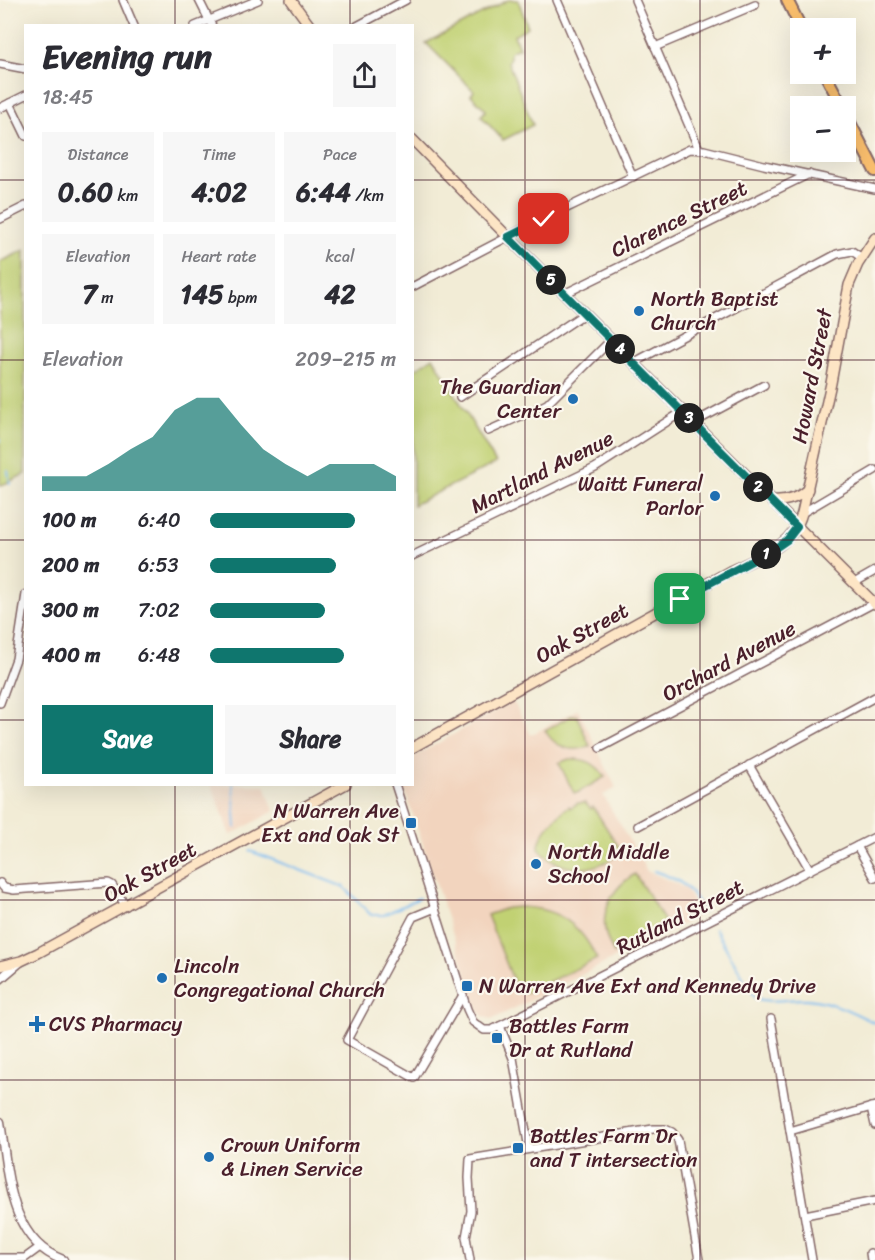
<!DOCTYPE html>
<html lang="en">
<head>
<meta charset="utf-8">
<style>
	:root { --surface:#fff; --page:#f7f7f7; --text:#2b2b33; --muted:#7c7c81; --accent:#0f766e }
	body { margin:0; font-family:Sriracha,sans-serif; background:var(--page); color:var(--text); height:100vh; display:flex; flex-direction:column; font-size:22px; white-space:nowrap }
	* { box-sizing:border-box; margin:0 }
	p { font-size:20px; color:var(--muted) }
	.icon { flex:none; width:33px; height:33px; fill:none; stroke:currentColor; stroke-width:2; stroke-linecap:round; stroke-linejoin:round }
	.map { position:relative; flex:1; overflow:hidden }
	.panel { position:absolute; left:24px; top:24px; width:390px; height:762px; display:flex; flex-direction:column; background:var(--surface); border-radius:0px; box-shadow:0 6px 24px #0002 }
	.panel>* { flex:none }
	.controls { position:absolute; left:790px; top:18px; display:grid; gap:12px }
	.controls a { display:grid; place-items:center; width:66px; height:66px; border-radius:0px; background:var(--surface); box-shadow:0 6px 24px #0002; font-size:30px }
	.pin { position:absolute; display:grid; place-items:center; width:51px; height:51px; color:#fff; margin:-26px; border-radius:12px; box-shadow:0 3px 9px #0006 }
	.km { position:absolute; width:30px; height:30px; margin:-15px; border-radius:50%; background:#222; color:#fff; font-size:16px; line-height:30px; text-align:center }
	.round { display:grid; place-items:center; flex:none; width:63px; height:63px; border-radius:0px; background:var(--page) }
	.overview { display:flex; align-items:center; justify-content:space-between; height:102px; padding:0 18px }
	h1 { font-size:33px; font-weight:700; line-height:45px }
	.stats { display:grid; grid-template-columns:repeat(3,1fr); gap:9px; height:102px; padding:6px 18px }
	.stats div { display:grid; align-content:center; border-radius:0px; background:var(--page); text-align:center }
	.stats b { font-size:26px; font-weight:700 }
	.stats small { font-size:16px; font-weight:400 }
	.stats p { font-size:16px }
	.chart { height:168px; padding:12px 18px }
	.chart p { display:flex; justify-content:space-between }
	.chart svg { width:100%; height:108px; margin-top:6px; fill:var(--accent); opacity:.7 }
	.button { display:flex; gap:12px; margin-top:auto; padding:12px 18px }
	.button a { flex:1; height:69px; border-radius:0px; background:var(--accent); color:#fff; font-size:24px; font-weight:700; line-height:69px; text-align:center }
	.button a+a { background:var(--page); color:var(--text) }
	ul { padding:0 18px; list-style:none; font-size:20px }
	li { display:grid; grid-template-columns:96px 72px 1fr; align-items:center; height:45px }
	li i { height:15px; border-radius:8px; background:var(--accent) }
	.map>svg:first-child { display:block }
	.built { fill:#f2d4be }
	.green { fill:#c1d173; stroke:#86784f; stroke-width:1.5 }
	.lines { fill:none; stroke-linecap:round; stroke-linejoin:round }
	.stream { stroke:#7cbcf0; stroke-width:2 }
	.minor-casing { stroke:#856767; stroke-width:10 }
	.tertiary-casing { stroke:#856767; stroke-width:11 }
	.secondary-casing { stroke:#856767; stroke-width:12 }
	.primary-casing { stroke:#856767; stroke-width:14 }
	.minor { stroke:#fff; stroke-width:7 }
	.tertiary { stroke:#fff; stroke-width:8 }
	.secondary { stroke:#fde5c5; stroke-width:9 }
	.primary { stroke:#f9be6d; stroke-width:10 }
	.route-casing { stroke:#fff; stroke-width:12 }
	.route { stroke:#0f766e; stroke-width:8 }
	.grid { fill:none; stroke:#4a1f2b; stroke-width:1.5; stroke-opacity:0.55 }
	.poi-dot { fill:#1f6fb2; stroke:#fbf7ec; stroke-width:2 }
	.labels { text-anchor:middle; stroke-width:4.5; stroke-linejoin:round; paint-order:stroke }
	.street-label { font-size:21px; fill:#4a1f2b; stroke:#fbf7ec }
	.poi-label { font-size:21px; fill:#4a1f2b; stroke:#fbf7ec; text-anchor:start }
</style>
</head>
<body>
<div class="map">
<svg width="875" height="1260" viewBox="0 0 875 1260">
	<rect width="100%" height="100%" fill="#fbf7ec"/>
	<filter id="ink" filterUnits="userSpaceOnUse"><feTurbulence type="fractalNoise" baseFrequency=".0167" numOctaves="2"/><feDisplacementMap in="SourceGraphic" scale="12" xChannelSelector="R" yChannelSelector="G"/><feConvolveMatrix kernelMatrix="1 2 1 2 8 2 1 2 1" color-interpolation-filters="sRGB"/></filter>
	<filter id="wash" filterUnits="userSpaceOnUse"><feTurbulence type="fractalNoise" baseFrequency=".008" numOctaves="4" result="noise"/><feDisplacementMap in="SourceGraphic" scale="24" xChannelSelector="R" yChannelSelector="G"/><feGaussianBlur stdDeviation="1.35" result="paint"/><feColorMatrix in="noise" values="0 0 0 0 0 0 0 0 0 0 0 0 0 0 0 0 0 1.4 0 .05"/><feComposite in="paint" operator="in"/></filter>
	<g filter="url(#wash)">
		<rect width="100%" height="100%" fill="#f2ecd6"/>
		<g class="built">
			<path d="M513,701L531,735L578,709L616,788L603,795L647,871L685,888L701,915L497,1017L492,1019L484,1017L478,1010L403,785L412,784L413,757Z"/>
			<path d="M211,785H265L274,811L231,835Z"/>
		</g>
		<g class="green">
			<path d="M508,0H518L528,27L514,35L519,48L510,52V57L508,62L533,125L503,140L481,116L486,110L471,95L474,91L426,43Z"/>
			<path d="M25,250V474L0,486V262Z"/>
			<path d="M433,357L496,463L413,505V371Z"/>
			<path d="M573,715L577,716L590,746C572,754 554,747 545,730Z"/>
			<path d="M569,759C585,758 596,763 605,777L577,793H574L559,763Z"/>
			<path d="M578,803H585L591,809L593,807L622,852C594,873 564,876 539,849C538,833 557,816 569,806L570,808Z"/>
			<path d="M635,874L664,920L663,926L614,953C595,922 606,892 635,874Z"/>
			<path d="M520,907C559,908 581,925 597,959L525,993L517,990L487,915L507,908Z"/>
		</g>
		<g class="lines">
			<g class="stream">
				<path d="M0,439V442"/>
				<path d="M8,471L10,484"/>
				<path d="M233,784L236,828"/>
				<path d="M250,851L344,887L371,915H384L419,898"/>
				<path d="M654,871C684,881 687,885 704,912"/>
				<path d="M715,929L755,998C771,1004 790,998 807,999C832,1001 853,1012 875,1023"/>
			</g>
		</g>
	</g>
	<g filter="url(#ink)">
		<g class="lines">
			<g class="minor-casing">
				<g id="minor">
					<path d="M123,0L134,26"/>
					<path d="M199,0L212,26"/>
					<path d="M557,0L633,177"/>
					<path d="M635,0L699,149"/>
					<path d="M195,26L258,0"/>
					<path d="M357,26L406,0"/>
					<path d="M655,47L755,5"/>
					<path d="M0,64L26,69"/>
					<path d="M10,103L26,136"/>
					<path d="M0,108L26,95"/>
					<path d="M0,219L26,206"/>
					<path d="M412,287L523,229L690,149L704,150L764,165L875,189"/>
					<path d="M564,294L809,174"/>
					<path d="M633,363L837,254L852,251L862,258"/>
					<path d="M460,397L584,314"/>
					<path d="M693,423L764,385"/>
					<path d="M488,431L547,404L611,340"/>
					<path d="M802,513L875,470"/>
					<path d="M412,556L595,468L682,412"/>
					<path d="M854,583L875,571"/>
					<path d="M0,703L16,659L26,594"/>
					<path d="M600,748L874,603"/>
					<path d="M749,765L810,870"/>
					<path d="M395,784L467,1009L473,1022L484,1030H492L875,837"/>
					<path d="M638,826L875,697"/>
					<path d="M857,846L875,878"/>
					<path d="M0,883L4,888L14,890L108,883L112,885L126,906"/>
					<path d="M435,908L413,917L347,1040L414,1078L463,995"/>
					<path d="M771,1019L812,1260"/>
					<path d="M500,1026L513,1058L529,1149"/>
					<path d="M871,1107L875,1125"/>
					<path d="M790,1131L875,1106"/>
					<path d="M805,1215L875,1201"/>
					<path d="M870,1253L871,1260"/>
					<path d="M0,1258H25L40,1247"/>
					<path d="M470,1260L466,1237L471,1211L469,1178L470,1159L653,1129H665L672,1132L678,1140L699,1260"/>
				</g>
			</g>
			<g class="tertiary-casing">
				<g id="tertiary">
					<path d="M0,979L20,962"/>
					<path d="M0,1122C8,1171 8,1240 63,1260"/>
				</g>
			</g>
			<g class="secondary-casing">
				<g id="secondary">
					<path d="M291,0L310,26"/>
					<path d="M412,139L508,237L875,604"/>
					<path d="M772,501C786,502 797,499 808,489"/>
					<path d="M412,748L730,571C759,557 793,547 802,513L831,383L849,285L858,264L875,238"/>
					<path d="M0,966L21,961L38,953L346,784"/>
				</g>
			</g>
			<g class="primary-casing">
				<g id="primary">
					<path d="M787,0L801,28"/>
					<path d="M825,74L842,106"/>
					<path d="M846,115L875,171"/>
				</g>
			</g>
			<use href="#minor" class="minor"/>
			<use href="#tertiary" class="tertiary"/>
			<use href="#secondary" class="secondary"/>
			<use href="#primary" class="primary"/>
		</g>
	</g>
	<g class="lines" filter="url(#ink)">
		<g class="route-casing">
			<path id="route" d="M544,219L508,237L797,527L787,540L774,549L680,599"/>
		</g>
		<use href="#route" class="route"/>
	</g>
	<path class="grid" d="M175,0V26M350,0V26M525,0V1260M700,0V1260M0,180H26M412,180H875M0,360H26M412,360H875M0,540H26M412,540H875M0,720H26M412,720H875M175,784V1260M350,784V1260M0,900H875M0,1080H875"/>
	<g class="poi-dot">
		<circle cx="639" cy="311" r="6"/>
		<circle cx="573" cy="399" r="6"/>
		<circle cx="715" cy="496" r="6"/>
		<rect x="405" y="817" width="12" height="12" rx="3"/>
		<circle cx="536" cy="864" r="6"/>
		<circle cx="162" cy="978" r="6"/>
		<rect x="461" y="980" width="12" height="12" rx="3"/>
		<path d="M34 1015h6v6h6v6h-6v6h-6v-6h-6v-6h6z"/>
		<rect x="491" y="1032" width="12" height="12" rx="3"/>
		<rect x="512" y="1142" width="12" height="12" rx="3"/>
		<circle cx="209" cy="1157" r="6"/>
	</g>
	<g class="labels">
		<g class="street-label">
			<text transform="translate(679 219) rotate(-26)" y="7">Clarence Street</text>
			<text transform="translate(812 376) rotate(-79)" y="7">Howard Street</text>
			<text transform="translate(542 472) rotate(-27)" y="7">Martland Avenue</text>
			<text transform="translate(582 633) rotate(-29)" y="7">Oak Street</text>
			<text transform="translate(729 661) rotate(-28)" y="7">Orchard Avenue</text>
			<text transform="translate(150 872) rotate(-29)" y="7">Oak Street</text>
			<text transform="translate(680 917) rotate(-27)" y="7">Rutland Street</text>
		</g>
		<g class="poi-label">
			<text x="651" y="306">North Baptist<tspan x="651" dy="24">Church</tspan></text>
			<text x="561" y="394" text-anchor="end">The Guardian<tspan x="561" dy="24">Center</tspan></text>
			<text x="703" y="491" text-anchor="end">Waitt Funeral<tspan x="703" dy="24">Parlor</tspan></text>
			<text x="399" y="818" text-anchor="end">N Warren Ave<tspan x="399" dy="24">Ext and Oak St</tspan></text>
			<text x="548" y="859">North Middle<tspan x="548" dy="24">School</tspan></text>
			<text x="174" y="973">Lincoln<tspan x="174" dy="24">Congregational Church</tspan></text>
			<text x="479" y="993">N Warren Ave Ext and Kennedy Drive</text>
			<text x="49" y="1031">CVS Pharmacy</text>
			<text x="509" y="1033">Battles Farm<tspan x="509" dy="24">Dr at Rutland</tspan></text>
			<text x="530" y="1143">Battles Farm Dr<tspan x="530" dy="24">and T intersection</tspan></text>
			<text x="221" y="1152">Crown Uniform<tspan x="221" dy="24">&amp; Linen Service</tspan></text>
		</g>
	</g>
</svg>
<div class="controls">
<a>+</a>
<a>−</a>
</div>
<div class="pin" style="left:680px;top:599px;background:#1e9e55"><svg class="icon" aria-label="arrive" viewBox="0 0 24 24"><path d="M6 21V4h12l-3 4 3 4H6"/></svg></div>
<div class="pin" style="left:544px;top:219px;background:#d93025"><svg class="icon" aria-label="check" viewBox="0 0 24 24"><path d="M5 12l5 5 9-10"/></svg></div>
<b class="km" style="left:766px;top:554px">1</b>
<b class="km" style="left:758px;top:487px">2</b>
<b class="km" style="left:689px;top:418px">3</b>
<b class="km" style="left:620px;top:349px">4</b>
<b class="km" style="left:551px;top:280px">5</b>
<section class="panel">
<div class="overview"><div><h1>Evening run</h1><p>18:45</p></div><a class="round"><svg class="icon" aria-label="share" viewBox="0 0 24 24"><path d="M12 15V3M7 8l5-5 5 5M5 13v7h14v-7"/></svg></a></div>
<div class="stats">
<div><p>Distance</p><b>0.60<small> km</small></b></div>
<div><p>Time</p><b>4:02</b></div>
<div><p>Pace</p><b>6:44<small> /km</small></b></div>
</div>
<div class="stats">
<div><p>Elevation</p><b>7<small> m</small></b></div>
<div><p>Heart rate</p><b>145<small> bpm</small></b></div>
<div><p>kcal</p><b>42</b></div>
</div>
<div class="chart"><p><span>Elevation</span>209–215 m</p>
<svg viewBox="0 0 160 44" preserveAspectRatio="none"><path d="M0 44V38L10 38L20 38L30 33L40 27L50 22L60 11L70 6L80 6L90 17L100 27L110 33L120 38L130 33L140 33L150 33L160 38V44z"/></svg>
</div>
<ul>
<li><b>100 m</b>6:40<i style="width:78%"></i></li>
<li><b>200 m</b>6:53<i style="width:68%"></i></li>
<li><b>300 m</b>7:02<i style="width:62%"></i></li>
<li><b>400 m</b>6:48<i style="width:72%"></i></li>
</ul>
<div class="button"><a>Save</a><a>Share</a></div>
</section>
</div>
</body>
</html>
